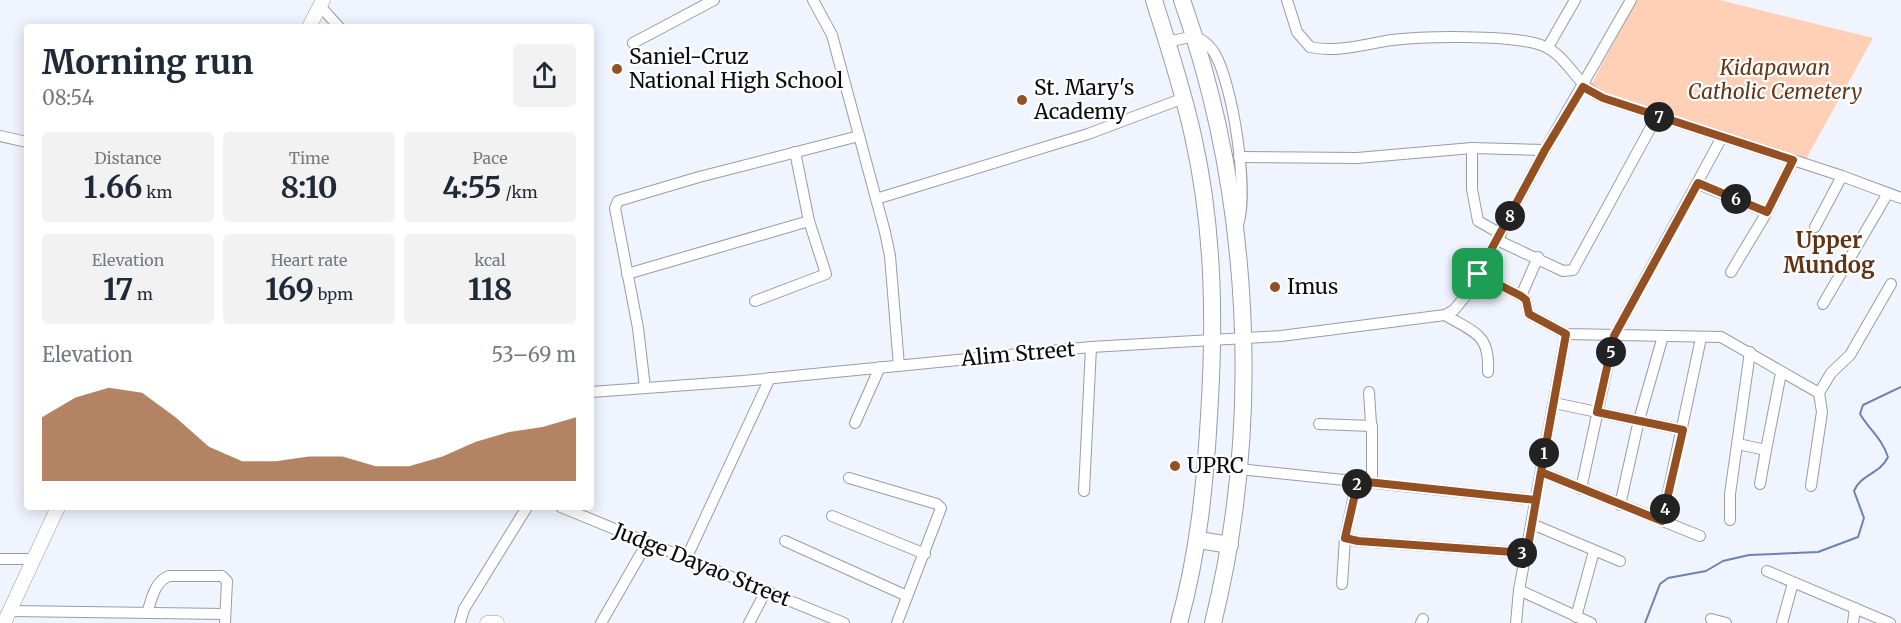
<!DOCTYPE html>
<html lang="en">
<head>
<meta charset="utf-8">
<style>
	:root { --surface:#fff; --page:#f2f2f3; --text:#1f2937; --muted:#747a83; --accent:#945022 }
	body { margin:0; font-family:Merriweather,serif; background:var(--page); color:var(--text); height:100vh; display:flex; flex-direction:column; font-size:22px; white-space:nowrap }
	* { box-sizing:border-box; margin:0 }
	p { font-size:20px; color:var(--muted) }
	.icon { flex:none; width:33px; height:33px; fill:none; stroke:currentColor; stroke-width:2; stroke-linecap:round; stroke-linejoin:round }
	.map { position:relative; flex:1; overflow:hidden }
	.side { position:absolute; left:24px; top:24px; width:570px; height:486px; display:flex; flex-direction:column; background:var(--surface); border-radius:6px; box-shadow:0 3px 15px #0003 }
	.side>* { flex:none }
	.pin { position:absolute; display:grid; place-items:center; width:51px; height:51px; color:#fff; margin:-26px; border-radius:12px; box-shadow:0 3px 9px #0006 }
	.km { position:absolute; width:30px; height:30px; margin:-15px; border-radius:50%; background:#222; color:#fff; font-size:16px; line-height:30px; text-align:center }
	.round { display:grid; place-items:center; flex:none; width:63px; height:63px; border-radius:6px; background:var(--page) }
	.head { display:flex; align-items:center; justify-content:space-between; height:102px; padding:0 18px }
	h1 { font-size:33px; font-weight:700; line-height:45px }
	.stats { display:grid; grid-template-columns:repeat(3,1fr); gap:9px; height:102px; padding:6px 18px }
	.stats div { display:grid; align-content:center; border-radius:6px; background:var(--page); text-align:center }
	.stats b { font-size:30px; font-weight:700 }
	.stats small { font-size:16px; font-weight:400 }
	.stats p { font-size:16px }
	.chart { height:168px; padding:12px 18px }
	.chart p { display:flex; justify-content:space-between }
	.chart svg { width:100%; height:108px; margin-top:6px; fill:var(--accent); opacity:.7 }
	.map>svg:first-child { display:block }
	.green { fill:#ffd0b6 }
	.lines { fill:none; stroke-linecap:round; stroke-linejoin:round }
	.stream { stroke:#6e80b4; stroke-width:2 }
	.minor-casing { stroke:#989ca6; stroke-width:12 }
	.major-casing { stroke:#989ca6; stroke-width:15 }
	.highway-casing { stroke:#989ca6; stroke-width:18 }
	.minor { stroke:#fff; stroke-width:10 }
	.major { stroke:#fff; stroke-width:14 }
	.highway { stroke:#fff; stroke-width:16 }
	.route-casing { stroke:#fff; stroke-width:12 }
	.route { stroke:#945022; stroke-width:8 }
	.poi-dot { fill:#945022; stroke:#fff; stroke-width:2 }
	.labels { text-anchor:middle; stroke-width:4.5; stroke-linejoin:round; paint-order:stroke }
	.poi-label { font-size:21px; fill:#0b0c10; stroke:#fff; text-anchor:start }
	.park-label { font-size:21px; font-style:italic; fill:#673616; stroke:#fff }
	.street-label { font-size:21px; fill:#0b0c10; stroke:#fff }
	.neighbourhood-label { font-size:22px; font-weight:bold; fill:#613213; stroke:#fff }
</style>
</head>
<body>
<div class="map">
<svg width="1901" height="623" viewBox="0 0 1901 623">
	<rect width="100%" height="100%" fill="#f0f4ff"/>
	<path class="green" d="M1636,0H1720L1873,38L1806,159L1602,91L1591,85Z"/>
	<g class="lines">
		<path class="stream" d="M1645,623L1660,584L1668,578L1706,571L1723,561L1749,555L1818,552L1858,537L1864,518L1854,491C1861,474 1880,474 1888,457C1881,437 1871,432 1860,414L1863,405L1901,387"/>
		<g class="minor-casing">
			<g id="minor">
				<path d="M813,0L832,35L885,232L890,256L899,366"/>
				<path d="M1287,0L1297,32L1310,47C1337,53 1365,44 1392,40C1426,36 1506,35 1538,44C1567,52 1575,86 1603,98L1842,176L1901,198"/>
				<path d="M320,6L339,27"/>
				<path d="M1167,42L1195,36C1203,40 1210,45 1215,54C1233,86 1249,190 1238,225"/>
				<path d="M633,43L714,0"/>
				<path d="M1548,47L1575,0"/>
				<path d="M0,136L27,142"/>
				<path d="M1472,148V189L1478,221L1501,234"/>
				<path d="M1239,157L1357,158L1472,148L1545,150"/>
				<path d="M1698,184L1767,212"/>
				<path d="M876,199L1088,134L1184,98"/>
				<path d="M1815,227L1842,176"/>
				<path d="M1497,240L1563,271L1573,270L1657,116"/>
				<path d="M1731,272L1767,212L1793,160"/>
				<path d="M627,274L809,221"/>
				<path d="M1478,274L1521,296L1526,300L1529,314L1566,334L1721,337L1819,393"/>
				<path d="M1521,296L1538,257"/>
				<path d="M755,301L826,274L809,221L795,152"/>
				<path d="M1823,304L1888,193"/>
				<path d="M1445,315C1475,333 1490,334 1488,372"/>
				<path d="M645,388L638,328L615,208L618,201L699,177L859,136"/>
				<path d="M591,392L743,381L1091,347L1281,336L1445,315L1454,310L1468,293L1545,150L1631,0"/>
				<path d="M1369,392L1371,424"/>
				<path d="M1554,403L1683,430"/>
				<path d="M855,423L880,367"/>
				<path d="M1319,424L1372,426V483"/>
				<path d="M1738,444L1766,450L1781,373"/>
				<path d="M1239,469L1536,500"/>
				<path d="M1541,472L1700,536"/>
				<path d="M849,478L937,504L941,508L897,623"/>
				<path d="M1357,481L1345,538L1357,541L1527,553"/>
				<path d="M1760,484L1766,450"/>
				<path d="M1811,486L1822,412L1819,393L1831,373L1850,355L1891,284"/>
				<path d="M1581,489L1614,336L1722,137"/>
				<path d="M1084,491L1091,347"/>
				<path d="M1620,505L1639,420L1663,336"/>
				<path d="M561,507L844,623"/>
				<path d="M832,516L925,554"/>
				<path d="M1730,520V494L1750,352"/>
				<path d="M1662,521L1701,338"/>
				<path d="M1532,524L1620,561"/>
				<path d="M785,541L907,596"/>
				<path d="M0,559H33"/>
				<path d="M686,559L770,378"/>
				<path d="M1767,571L1890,623"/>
				<path d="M1342,584L1345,538"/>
				<path d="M1519,590L1591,623"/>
				<path d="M11,611L225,614"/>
				<path d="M147,613C152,599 154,582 169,576H222L227,581L225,623"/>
				<path d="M1576,617L1594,551"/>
				<path d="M1711,619L1726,623"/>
				<path d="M460,623L464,609L527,507"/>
				<path d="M601,623L647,543"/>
				<path d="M749,623L766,591"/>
				<path d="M1421,623L1423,619"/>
				<path d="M1516,623L1519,590L1566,334"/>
				<path d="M1782,623L1793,583"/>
				<path d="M1853,623L1855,608"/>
			</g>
		</g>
		<g class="major-casing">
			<g id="major">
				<path d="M309,27L323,0"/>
				<path d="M4,623L58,507"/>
				<path d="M487,623H497"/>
			</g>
		</g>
		<g class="highway-casing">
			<g id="highway">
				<path d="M1154,0C1168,45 1183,90 1193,136C1214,228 1215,323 1209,416C1205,487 1198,554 1179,623"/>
				<path d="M1182,0C1251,195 1263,422 1213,623"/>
				<path d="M1199,540L1230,545"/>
			</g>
		</g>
		<use href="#minor" class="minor"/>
		<use href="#major" class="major"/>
		<use href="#highway" class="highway"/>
	</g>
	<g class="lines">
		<g class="route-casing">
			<path id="route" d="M1478,274L1521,296L1526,300L1529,314L1566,334L1536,500L1358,481L1345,538L1358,541L1527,553L1541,472L1662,521L1683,430L1597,412L1614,336L1698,183L1767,212L1793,160L1603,98L1583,87L1545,150L1478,274"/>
		</g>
		<use href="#route" class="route"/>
	</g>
	<g class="poi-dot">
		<circle cx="617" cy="69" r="6"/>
		<circle cx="1022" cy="100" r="6"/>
		<circle cx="1275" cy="287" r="6"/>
		<circle cx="1175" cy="466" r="6"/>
	</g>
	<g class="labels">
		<g class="poi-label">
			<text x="629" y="64">Saniel-Cruz<tspan x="629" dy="24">National High School</tspan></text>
			<text x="1034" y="95">St. Mary's<tspan x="1034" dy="24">Academy</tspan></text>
			<text x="1287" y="294">Imus</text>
			<text x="1187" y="473">UPRC</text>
		</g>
		<g class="park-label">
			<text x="1775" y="75">Kidapawan<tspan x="1775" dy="24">Catholic Cemetery</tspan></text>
		</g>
		<g class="street-label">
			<text transform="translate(1018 354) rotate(-5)" y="7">Alim Street</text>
			<text transform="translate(702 565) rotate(22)" y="7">Judge Dayao Street</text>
		</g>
		<g class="neighbourhood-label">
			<text x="1829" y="248">Upper<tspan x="1829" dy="25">Mundog</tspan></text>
		</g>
	</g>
</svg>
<div class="pin" style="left:1478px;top:274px;background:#1e9e55"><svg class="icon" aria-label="arrive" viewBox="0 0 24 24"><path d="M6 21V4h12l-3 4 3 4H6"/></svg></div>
<b class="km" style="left:1544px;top:453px">1</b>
<b class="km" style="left:1357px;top:484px">2</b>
<b class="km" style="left:1522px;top:553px">3</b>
<b class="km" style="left:1665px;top:509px">4</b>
<b class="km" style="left:1611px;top:352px">5</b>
<b class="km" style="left:1736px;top:199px">6</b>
<b class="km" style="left:1659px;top:117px">7</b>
<b class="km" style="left:1510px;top:216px">8</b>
<section class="side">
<div class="head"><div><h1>Morning run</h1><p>08:54</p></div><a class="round"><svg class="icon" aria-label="share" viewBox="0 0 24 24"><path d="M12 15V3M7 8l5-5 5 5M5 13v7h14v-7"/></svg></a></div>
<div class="stats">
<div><p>Distance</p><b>1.66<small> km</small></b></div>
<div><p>Time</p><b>8:10</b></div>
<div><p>Pace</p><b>4:55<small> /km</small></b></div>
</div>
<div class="stats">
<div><p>Elevation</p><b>17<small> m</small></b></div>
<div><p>Heart rate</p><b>169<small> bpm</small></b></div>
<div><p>kcal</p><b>118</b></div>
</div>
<div class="chart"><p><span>Elevation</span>53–69 m</p>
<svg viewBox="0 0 160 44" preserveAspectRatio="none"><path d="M0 44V18L10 10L20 6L30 8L40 18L50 30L60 36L70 36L80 34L90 34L100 38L110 38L120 34L130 28L140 24L150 22L160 18V44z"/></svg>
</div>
</section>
</div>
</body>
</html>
